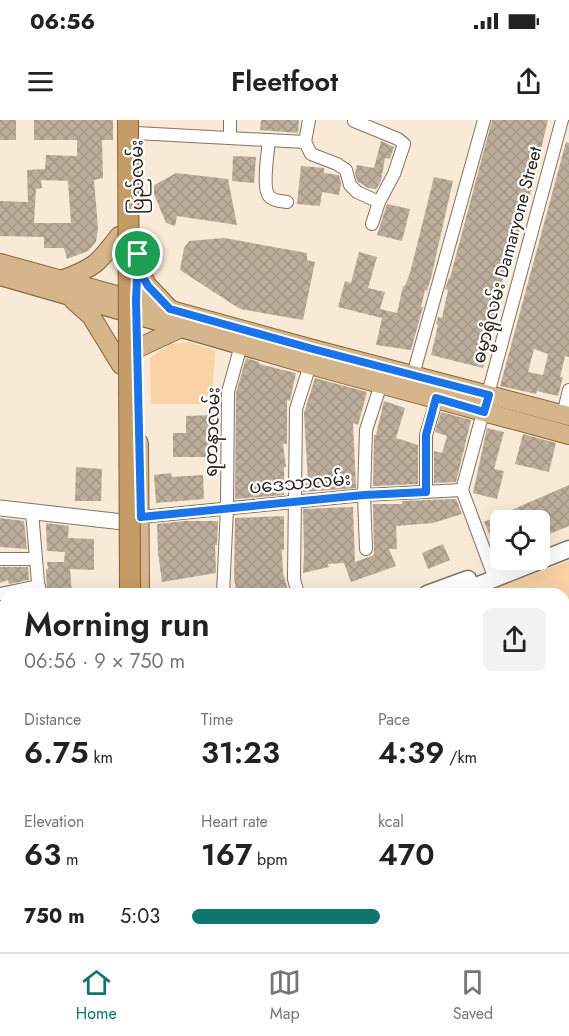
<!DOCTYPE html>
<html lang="en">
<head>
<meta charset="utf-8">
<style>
	:root { --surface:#fff; --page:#f2f2f2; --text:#222; --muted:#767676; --line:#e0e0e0; --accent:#0f766e }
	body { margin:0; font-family:Jost,"Noto Sans Myanmar",sans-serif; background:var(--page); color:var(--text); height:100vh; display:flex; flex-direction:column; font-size:22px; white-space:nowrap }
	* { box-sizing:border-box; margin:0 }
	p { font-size:20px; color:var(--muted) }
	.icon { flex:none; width:33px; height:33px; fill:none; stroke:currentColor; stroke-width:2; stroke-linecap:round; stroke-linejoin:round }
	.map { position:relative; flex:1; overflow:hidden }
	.side { position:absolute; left:0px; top:468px; width:570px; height:364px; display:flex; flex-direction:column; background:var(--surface); border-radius:18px 18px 0 0; box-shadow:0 6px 24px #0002 }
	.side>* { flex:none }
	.buttons { position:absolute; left:490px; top:390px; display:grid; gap:12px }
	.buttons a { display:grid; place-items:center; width:60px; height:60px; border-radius:9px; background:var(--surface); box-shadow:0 6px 24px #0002; font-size:30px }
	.pin { position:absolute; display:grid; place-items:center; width:51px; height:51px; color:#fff; margin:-26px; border:3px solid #fff; border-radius:50%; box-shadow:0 2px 6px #0007 }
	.round { display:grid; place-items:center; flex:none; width:63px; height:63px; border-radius:9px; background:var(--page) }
	.overview { display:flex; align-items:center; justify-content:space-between; height:102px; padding:0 24px }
	h1 { font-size:33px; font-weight:600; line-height:45px }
	.figures { display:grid; grid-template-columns:repeat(3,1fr); gap:9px; height:102px; padding:6px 24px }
	.figures div { display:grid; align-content:center }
	.figures b { font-size:30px; font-weight:600 }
	.figures small { font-size:16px; font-weight:400 }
	.figures p { font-size:16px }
	ul { padding:0 24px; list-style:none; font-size:20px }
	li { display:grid; grid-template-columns:96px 72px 1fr; align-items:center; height:45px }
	li i { height:15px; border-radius:8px; background:var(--accent) }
	.status { display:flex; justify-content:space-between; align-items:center; height:42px; padding:0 30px; background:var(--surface); direction:ltr }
	.status svg { height:16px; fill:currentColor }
	header { display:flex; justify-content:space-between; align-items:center; height:78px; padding:0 24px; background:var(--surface); font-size:27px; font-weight:600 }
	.menu { display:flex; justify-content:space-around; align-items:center; height:84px; border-top:2px solid var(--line); background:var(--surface); font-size:16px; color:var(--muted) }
	.menu a { display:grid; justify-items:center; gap:3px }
	.menu .selected { color:var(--accent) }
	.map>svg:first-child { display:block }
	.built { fill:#f5e0c7 }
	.green { fill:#f9d3a6 }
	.building { fill:url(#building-cross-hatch); fill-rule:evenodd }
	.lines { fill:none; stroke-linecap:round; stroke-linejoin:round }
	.minor-casing { stroke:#827363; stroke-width:14 }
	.tertiary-casing { stroke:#827363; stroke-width:17 }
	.secondary-casing { stroke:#827363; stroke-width:19 }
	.primary-casing { stroke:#866232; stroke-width:20 }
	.trunk-casing { stroke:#866232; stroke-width:22 }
	.minor { stroke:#fff; stroke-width:12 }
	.tertiary { stroke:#fff; stroke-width:15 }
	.secondary { stroke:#fff; stroke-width:16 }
	.primary { stroke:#d4b58c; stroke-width:18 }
	.trunk { stroke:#c69c66; stroke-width:20 }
	.trunk-bridge-casing { stroke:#866232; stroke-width:22; stroke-linecap:butt }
	.trunk-bridge { stroke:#c69c66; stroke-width:20 }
	.route-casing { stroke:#fff; stroke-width:12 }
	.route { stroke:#1a73e8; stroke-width:8 }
	.labels { text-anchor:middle; stroke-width:4.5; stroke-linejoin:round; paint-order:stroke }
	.street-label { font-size:18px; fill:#28221b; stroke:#fff }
</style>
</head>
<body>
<div class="status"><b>06:56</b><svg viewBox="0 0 49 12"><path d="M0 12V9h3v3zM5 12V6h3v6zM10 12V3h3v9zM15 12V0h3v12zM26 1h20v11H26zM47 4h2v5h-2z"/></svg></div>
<header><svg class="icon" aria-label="menu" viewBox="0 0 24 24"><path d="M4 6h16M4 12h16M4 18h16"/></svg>Fleetfoot<svg class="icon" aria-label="share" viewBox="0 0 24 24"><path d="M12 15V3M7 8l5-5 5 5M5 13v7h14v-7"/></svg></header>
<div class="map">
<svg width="569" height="832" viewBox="0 0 569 832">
	<defs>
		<pattern id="building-cross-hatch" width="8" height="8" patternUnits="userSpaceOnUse" patternTransform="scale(1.5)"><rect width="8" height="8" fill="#bdae9c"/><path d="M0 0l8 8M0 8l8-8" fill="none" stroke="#a29586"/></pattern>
	</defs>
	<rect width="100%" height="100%" fill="#f9e9d7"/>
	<path class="built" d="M6,649V826L93,827V832H0V652Z"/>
	<g class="green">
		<path d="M189,222L215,230L212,284H151L150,238L170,224Z"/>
		<path d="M569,441V832H147V826H564V474H480Z"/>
	</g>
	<g class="building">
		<rect x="0" y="0" width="16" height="20"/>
		<path d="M34,0H113V20H102L103,58L94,60L98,108L96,122L88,131L67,139L64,128H44V117L0,116V81L28,82L27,50L45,49L46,35L77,36V20H34ZM41,60L68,61L71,103H34L36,69L42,68Z"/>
		<path d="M261,0H299L298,13L260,10Z"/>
		<path d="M492,0H548L525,95L524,94L519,112L516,111L507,155L504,154L498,180L500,181L483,248L431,235L438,205L436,204L438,197L442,198L448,170L445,169L449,158H450Z"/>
		<path d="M381,21L394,27L390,39L385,38L381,61L376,69L368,68L357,61L355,53L357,45L374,48Z"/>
		<path d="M566,22L569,23V237L565,236L560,257H563L558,276L537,271L536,274L500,266ZM534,229L548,234L543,255L528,252Z"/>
		<path d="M233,36L256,37L254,63L232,61Z"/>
		<path d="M301,46L324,48V53L339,55L341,63L339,75L322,72L320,86L297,84Z"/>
		<path d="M176,53L228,59L237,105L177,96L175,106L166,103L151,67Z"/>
		<path d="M434,57L453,61L431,158L427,171L425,170L421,187H423L411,230L376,225L382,198L338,187L345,161L351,163L359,132L377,137L368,168L385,172L380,189L397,193L403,166H405L410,153Z"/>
		<path d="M387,84L410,89L402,121L377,115Z"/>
		<path d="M224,118L307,133V140L315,142L303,200L240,189L180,150L184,128L189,121Z"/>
		<path d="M246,238L259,242V244L296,253L290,281L287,280V324H283L286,347H284V375L235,379L236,273Z"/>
		<path d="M315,258L367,272L358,305L353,303L356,368L303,372V363H308L304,293Z"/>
		<path d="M384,281L405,288L396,318L418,325V364L373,366L374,315H376Z"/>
		<path d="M441,292L471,300L456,362L434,363V331L442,333L447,316L435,312Z"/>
		<path d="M214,295V306H211V337H173V313H186V296Z"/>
		<path d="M487,308L504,312L494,349L504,351L497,379L473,373Z"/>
		<path d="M523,314L556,323L549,352L515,344Z"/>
		<path d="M76,347L102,349L101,381H75Z"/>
		<path d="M171,353L172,357L203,355L204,379L156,383L154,355Z"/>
		<path d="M569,365V406L540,418V400H501V440L484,402Z"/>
		<path d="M456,379L462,394L433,403L396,406L397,429H389L396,446L351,462L344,443L328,444L329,447L303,453L304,434L303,389L353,387L355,442L374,435L373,384H402V381Z"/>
		<path d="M284,396V430H282L283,453L289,474H237L234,458L235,398Z"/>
		<path d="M0,398L24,401L27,429L0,427Z"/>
		<path d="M185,401H218L217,425H215L216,453L162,462L158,432L157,404Z"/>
		<path d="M46,403L69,406L68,418L94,419V450L70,449L72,474H47L46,449H48L47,442H64L65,432L47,431Z"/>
		<path d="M443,424L450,440L428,449L422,433Z"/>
		<path d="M0,447H28L29,460L9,464L8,460L0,463Z"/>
	</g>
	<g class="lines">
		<g class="minor-casing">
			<g id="minor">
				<path d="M230,0V17"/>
				<path d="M354,1L398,19L404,24L394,54L379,82"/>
				<path d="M136,13L305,22L309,0"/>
				<path d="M269,20C268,31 262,68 269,76C273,81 281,81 287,82"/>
				<path d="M305,22L311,34L337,44L346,50L350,65L357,72L379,82L372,104"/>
				<path d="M413,255L484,0"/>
				<path d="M563,295L569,270"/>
				<path d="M426,372V315L437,278"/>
				<path d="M32,392L39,474"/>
				<path d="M141,397L364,375L462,370"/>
				<path d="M366,429L364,375L366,310L381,264"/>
				<path d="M0,439H35"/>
				<path d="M495,459L462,370L562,0"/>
				<path d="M0,474L39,466"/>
				<path d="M223,474L227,388L228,272L241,225"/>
				<path d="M298,474L294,459L296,289L310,245"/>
				<path d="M0,586L6,603"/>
			</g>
		</g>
		<g class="tertiary-casing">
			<path id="tertiary" d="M0,388L123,402"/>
		</g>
		<g class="secondary-casing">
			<g id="secondary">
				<path d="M427,474L468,459"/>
				<path d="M456,474L569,429"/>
				<path d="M0,634L6,631"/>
			</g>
		</g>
		<g class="primary-casing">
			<g id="primary">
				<path d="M138,134L143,157L148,166L169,188"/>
				<path d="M0,143L313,229L569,296"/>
				<path d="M0,156L310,245L569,315"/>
				<path d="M61,160C94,148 98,144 119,116"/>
				<path d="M73,180L91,196L121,245"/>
				<path d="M138,228L181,208"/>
				<path d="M139,323L140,474"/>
			</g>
		</g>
		<g class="trunk-casing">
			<path id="trunk" d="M124,832V826"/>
		</g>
		<use href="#minor" class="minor"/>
		<use href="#tertiary" class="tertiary"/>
		<use href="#secondary" class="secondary"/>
		<use href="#primary" class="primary"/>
		<use href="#trunk" class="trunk"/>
		<g class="trunk-bridge-casing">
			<path id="trunk-bridge" d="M128,0L130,474"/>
		</g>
		<use href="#trunk-bridge" class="trunk-bridge"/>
	</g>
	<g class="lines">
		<g class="route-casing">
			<path id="route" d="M138,134L143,157L148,166L170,189L313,229L489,275L484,292L436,278L426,315V372L364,375L141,397L136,180Z"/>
		</g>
		<use href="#route" class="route"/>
	</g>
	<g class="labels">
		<g class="street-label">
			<text transform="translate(137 57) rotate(-91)" y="6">ပြည်လမ်း</text>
			<text transform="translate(507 135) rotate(-75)" y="6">ဓမ္မာရုံလမ်း Damaryone Street</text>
			<text transform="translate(212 312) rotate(-88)" y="6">ရတနာလမ်း</text>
			<text transform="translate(300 363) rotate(-5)" y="6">ပဒေသာလမ်း</text>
		</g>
	</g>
</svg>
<div class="buttons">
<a><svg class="icon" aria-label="locate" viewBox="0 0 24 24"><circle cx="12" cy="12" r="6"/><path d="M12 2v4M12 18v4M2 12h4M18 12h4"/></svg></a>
</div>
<div class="pin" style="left:138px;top:134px;background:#1e9e55"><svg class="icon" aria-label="arrive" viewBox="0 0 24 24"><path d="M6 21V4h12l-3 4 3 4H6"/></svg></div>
<section class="side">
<div class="overview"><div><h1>Morning run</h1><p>06:56 · 9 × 750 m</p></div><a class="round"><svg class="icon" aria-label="share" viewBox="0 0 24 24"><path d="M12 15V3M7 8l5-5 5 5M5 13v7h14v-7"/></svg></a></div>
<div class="figures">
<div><p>Distance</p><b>6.75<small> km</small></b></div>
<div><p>Time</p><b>31:23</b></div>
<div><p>Pace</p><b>4:39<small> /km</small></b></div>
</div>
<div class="figures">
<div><p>Elevation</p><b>63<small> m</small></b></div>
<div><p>Heart rate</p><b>167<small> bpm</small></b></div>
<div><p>kcal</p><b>470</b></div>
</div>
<ul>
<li><b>750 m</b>5:03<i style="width:53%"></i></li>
</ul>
</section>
</div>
<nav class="menu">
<a class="selected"><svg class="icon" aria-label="home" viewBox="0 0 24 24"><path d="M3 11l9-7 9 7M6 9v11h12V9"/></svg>Home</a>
<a><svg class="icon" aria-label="map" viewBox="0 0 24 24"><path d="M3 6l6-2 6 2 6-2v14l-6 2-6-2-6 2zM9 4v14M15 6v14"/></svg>Map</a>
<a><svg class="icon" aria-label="saved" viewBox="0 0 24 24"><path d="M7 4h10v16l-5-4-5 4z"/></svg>Saved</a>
</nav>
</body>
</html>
